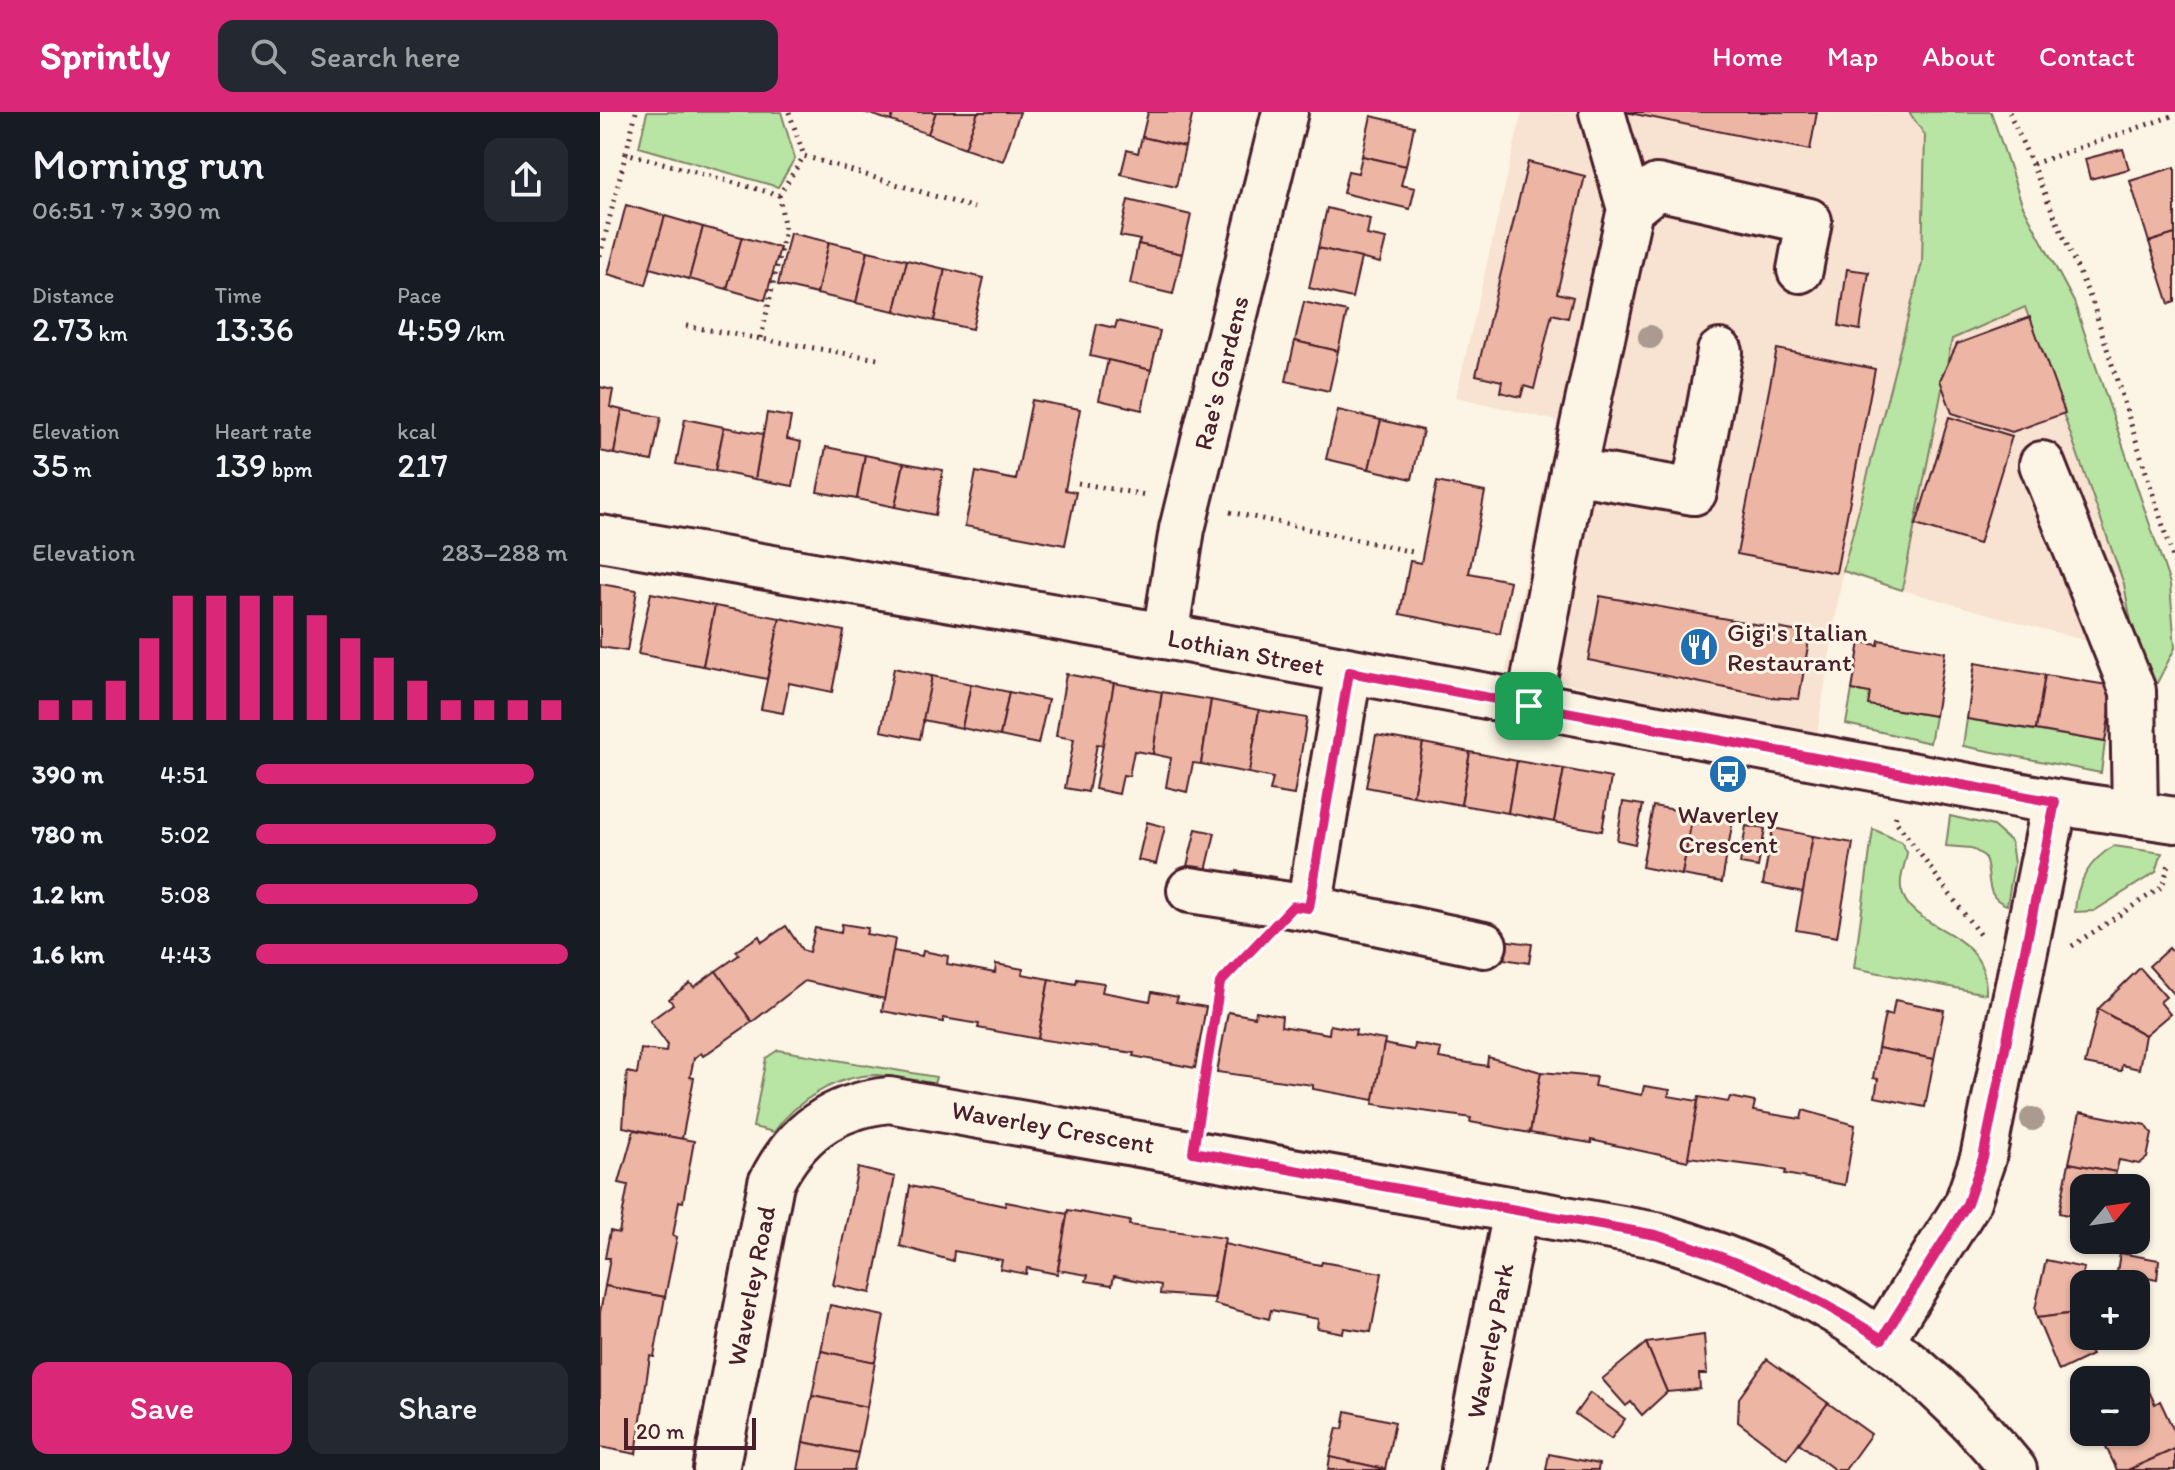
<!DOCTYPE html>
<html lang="en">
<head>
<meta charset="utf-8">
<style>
	:root { --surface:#171b24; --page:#242831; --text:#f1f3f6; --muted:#9ea1a6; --accent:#db2777 }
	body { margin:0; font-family:Itim,sans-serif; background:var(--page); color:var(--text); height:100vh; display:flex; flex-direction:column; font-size:30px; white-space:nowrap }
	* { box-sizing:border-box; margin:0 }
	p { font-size:26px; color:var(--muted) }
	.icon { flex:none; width:44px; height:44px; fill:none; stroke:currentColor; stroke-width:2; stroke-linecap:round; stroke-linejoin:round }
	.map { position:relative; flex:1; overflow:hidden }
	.side { display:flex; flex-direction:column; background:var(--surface); width:600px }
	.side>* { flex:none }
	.needle { width:52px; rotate:61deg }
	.controls { position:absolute; left:1470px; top:1062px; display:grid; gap:16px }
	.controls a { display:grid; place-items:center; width:80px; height:80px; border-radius:16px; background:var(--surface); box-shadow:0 2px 6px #0004; font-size:40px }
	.scale { position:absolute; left:24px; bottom:20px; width:132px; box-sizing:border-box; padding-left:8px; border:4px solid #4a1f2b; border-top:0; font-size:22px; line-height:28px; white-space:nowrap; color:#4a1f2b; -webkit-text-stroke:6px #fcf5e5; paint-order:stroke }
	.pin { position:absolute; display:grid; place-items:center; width:68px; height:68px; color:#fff; margin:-34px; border-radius:16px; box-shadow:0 4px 12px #0006 }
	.round { display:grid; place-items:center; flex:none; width:84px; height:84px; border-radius:16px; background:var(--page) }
	.overview { display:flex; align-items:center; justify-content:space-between; height:136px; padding:0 32px }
	h1 { font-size:44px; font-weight:600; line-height:60px }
	.stats { display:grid; grid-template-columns:repeat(3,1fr); gap:12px; height:136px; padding:8px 32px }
	.stats div { display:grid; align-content:center }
	.stats b { font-size:34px; font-weight:600 }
	.stats small { font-size:22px; font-weight:400 }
	.stats p { font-size:22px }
	.chart { height:224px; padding:16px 32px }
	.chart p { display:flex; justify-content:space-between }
	.chart svg { width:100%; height:144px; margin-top:8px; stroke:var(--accent); stroke-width:6 }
	.cta { display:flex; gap:16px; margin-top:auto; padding:16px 32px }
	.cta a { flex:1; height:92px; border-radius:16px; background:var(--accent); color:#fff; font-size:32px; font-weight:600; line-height:92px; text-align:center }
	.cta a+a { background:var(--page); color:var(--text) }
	ul { padding:0 32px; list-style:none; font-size:26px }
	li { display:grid; grid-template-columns:128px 96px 1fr; align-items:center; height:60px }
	li i { height:20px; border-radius:10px; background:var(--accent) }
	header { display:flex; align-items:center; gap:48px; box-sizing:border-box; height:112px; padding:0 40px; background:var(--accent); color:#fff }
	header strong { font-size:38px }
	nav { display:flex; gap:44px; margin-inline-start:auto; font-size:28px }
	.search { width:560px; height:72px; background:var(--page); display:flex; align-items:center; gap:20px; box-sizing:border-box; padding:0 28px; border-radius:16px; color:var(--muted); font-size:30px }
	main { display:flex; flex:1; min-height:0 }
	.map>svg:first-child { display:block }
	.built { fill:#f8e2d1 }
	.green { fill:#b8e5a3; stroke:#818267; stroke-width:2 }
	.building { fill:#edb5a3; stroke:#4a1f2b; stroke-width:2 }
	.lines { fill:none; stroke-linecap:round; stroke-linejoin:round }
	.minor-casing { stroke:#4a1f2b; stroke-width:50 }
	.major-casing { stroke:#4a1f2b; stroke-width:50 }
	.path { stroke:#4a1f2b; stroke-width:5; stroke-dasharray:2 6; stroke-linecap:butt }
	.minor { stroke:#fcf5e5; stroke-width:44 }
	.major { stroke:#fcf5e5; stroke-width:44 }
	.tree { fill:#aa9a8f }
	.route-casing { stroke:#fff; stroke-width:16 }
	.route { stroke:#db2777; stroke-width:10 }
	.labels { text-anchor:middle; stroke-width:6; stroke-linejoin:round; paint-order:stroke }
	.street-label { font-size:26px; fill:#4a1f2b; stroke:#fcf5e5 }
	.poi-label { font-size:26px; fill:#4a1f2b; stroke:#fcf5e5; text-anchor:start }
</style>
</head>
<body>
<header>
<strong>Sprintly</strong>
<div class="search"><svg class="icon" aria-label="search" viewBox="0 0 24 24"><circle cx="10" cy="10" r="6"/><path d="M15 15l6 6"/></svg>Search here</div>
<nav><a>Home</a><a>Map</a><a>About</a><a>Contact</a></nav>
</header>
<main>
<section class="side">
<div class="overview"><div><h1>Morning run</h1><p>06:51 · 7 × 390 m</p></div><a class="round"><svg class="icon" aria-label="share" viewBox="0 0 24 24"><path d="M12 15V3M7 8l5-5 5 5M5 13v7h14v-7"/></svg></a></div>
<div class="stats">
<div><p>Distance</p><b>2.73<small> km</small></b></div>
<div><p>Time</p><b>13:36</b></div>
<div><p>Pace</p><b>4:59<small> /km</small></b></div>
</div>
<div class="stats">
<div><p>Elevation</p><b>35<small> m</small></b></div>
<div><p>Heart rate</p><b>139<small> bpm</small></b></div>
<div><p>kcal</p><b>217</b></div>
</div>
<div class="chart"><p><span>Elevation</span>283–288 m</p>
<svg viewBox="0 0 160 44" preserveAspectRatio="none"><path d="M5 44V38M15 44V38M25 44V32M35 44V19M45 44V6M55 44V6M65 44V6M75 44V6M85 44V12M95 44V19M105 44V25M115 44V32M125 44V38M135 44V38M145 44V38M155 44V38"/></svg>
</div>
<ul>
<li><b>390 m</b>4:51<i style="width:89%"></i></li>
<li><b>780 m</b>5:02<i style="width:77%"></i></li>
<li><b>1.2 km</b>5:08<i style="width:71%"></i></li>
<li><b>1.6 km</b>4:43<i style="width:100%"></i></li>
</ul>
<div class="cta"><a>Save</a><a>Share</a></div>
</section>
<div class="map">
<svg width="1575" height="1358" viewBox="0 0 1575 1358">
	<rect width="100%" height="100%" fill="#fcf5e5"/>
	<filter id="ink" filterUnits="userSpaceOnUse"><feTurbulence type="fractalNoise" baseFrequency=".0125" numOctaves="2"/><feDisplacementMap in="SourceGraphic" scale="16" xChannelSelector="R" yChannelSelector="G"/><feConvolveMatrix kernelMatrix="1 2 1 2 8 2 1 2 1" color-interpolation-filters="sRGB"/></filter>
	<g filter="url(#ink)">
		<g class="built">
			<path d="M922,0H1309L1325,23L1322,151L1243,459L1217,622L906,559L957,309L856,285Z"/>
			<path d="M1425,195L1524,472L1537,543L1302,478L1352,226Z"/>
		</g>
		<g class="green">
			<path d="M47,0H181L195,46L178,75L39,35Z"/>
			<path d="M1309,0H1391L1422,92L1474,190L1570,472L1575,536L1555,575L1537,543L1524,472L1425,195L1352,227L1302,478L1243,459L1322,151L1325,23Z"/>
			<path d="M1252,578L1270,581L1269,593L1335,604L1330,631L1246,612Z"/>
			<path d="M1367,607L1505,630L1501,661L1363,634Z"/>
			<path d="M1350,704L1393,714L1411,730L1414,752L1407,793C1382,785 1393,763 1384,744L1371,736L1346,734Z"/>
			<path d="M1273,717L1301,730L1307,740C1306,751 1299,765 1301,776C1309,822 1388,813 1386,882L1254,856Z"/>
			<path d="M1514,734L1562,741L1556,760L1494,799L1475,800C1476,772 1489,748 1514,734Z"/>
			<path d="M178,938L336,965L334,972C315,969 295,964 277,963C236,963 196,989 174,1020L153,1015L166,946Z"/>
		</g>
		<g class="building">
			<path d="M264,0H294L291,9Z"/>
			<path d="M294,0H336L328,22L291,9Z"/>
			<path d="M336,0H378L365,36L328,22Z"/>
			<path d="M378,0H420L403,49L365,36Z"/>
			<path d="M548,0H593L585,35L542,25Z"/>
			<path d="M1025,0H1217L1210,38Z"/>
			<path d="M771,4L814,14L806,54L762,44Z"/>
			<path d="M542,25L585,35L576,75L521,62L527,38L538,41Z"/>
			<path d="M1523,37L1529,57L1490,67L1485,47Z"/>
			<path d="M762,44L806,54L801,73L815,76L810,97L743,81L748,59L758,61Z"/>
			<path d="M928,50L985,64L957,181L973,185L968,206L952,202L934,277L924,274L921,285L900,280L902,269L876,263Z"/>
			<path d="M1575,55V122L1549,130L1530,69Z"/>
			<path d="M528,88L591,103L582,142L538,132L540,128L520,124Z"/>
			<path d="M26,93L65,104L46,173L8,162Z"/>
			<path d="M727,96L770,107L767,123L786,127L780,151L718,136Z"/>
			<path d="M65,104L103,115L89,167L50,156Z"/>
			<path d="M103,115L142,125L127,177L89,167Z"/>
			<path d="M190,121L229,130L217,182L178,173Z"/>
			<path d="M1575,122V190L1569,192L1549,130Z"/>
			<path d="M142,125L180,136L165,188L127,177Z"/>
			<path d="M229,130L268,139L256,191L217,182Z"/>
			<path d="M538,132L582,142L573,182L530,172Z"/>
			<path d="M718,136L761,146L752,186L709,176Z"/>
			<path d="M268,139L307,148L295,199L256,191Z"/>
			<path d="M307,148L345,157L334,209L295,199Z"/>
			<path d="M345,157L384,166L372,217L334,209Z"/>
			<path d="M1247,157L1269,160L1260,218L1239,214Z"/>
			<path d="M704,190L747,200L738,239L695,229Z"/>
			<path d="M1430,205L1465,301L1412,320L1352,301L1340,268L1357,232Z"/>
			<path d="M517,209L560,219L551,258L490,244L497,212L515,216Z"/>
			<path d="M695,229L738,239L729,279L686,269Z"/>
			<path d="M1177,237L1275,257L1236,461L1137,442Z"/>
			<path d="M508,248L551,258L542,298L499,288Z"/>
			<path d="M0,275L13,278L10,295L22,298L14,342L0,339Z"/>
			<path d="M432,288L480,297L465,378L476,380L465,433L365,414L376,360L416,368Z"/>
			<path d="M22,298L61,305L52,349L14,342Z"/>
			<path d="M738,298L781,308L769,357L726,347Z"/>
			<path d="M167,301L191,305L187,327L201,330L193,374L155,367Z"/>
			<path d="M1349,305L1412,324L1379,432L1316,413Z"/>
			<path d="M85,307L124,315L115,359L76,352Z"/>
			<path d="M781,308L823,318L812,367L769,357Z"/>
			<path d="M124,315L163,322L155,367L115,359Z"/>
			<path d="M226,335L265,343L257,387L217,380Z"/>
			<path d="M265,343L304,351L295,395L257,387Z"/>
			<path d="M304,351L343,358L335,403L295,395Z"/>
			<path d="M837,370L885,380L869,461L910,469L900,522L800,502L810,449L821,451Z"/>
			<path d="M0,472L37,478L27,539L0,535Z"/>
			<path d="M51,481L115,494L103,554L38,542Z"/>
			<path d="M1000,484L1210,522L1199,587L1170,585L988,548Z"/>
			<path d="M115,494L180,506L167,567L103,554Z"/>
			<path d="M180,506L244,519L232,580L189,571L183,601L161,597Z"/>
			<path d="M1279,528L1345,540L1335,604L1268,593L1270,581L1252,578L1260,530L1278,533Z"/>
			<path d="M1375,551L1445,563L1436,618L1367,607Z"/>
			<path d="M294,556L332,564L320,627L281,619Z"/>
			<path d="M466,562L514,571L505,633L497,632L488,680L465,676L474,627L456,624Z"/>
			<path d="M1445,563L1514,574L1505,630L1436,618Z"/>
			<path d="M332,564L371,572L362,616L323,608Z"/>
			<path d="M514,571L562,580L553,642L534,639L529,664L523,663L519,682L495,677Z"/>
			<path d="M371,572L409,580L400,624L362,616Z"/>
			<path d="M409,580L448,588L438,632L400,624Z"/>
			<path d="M562,580L611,588L601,652L593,651L587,680L566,675L571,646L553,642Z"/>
			<path d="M611,588L659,598L649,661L601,652Z"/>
			<path d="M659,598L707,606L694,683L670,679L673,666L649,661Z"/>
			<path d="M776,623L823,631L813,684L766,675Z"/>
			<path d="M823,631L870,640L861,693L813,684Z"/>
			<path d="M870,640L917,649L908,701L861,693Z"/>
			<path d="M917,649L964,657L954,710L908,701Z"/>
			<path d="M964,657L1011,666L1002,719L954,710Z"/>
			<path d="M1023,690L1043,693L1035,732L1017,728Z"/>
			<path d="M1053,694L1093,701L1082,763L1042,755Z"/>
			<path d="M1093,701L1133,708L1122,770L1082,763Z"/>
			<path d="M547,710L565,715L556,752L538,748Z"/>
			<path d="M1146,714L1165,717L1158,755L1140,752Z"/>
			<path d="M1173,716L1213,724L1203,780L1163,772Z"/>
			<path d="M596,717L615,721L606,759L587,754Z"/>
			<path d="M1213,724L1253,731L1237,825L1196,818Z"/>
			<path d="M637,759L675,765L672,784L634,778Z"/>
			<path d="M242,812L268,816L266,822L295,827L285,887L205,869L152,910L116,859L139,843L136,839L159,824L162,830L186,814L202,838L209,840L215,816L241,821Z"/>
			<path d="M894,827L932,832L929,851L891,845Z"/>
			<path d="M1569,836L1575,843V883L1549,854Z"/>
			<path d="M293,839L322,844L323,839L348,844L347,852L395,861L396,852L423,857L422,862L449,867L438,927L378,916L379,912L343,906V910L282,899Z"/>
			<path d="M1540,856L1566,885L1560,890L1570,902L1545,923L1498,897Z"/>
			<path d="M116,859L152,910L103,944L101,941L94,946L90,965L94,966L82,1027L23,1015L27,960L37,962L41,937L66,940L67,932L50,909L73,892L69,887L90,871L94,875Z"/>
			<path d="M449,867L476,872L477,867L504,871L502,880L550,889L552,880L578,885L576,890L606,895L595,956L533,944L534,941L527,940L438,927Z"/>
			<path d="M1295,888L1344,898L1334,947L1278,936L1285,902L1292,904Z"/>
			<path d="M1498,897L1545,923L1539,957L1522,953L1521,959L1485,952Z"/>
			<path d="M656,899L682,904L681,914L729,922L730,913L756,918L755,923L785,928L774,988L713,977V973L617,960L628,900L655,905Z"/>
			<path d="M784,932L814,938L815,932L841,937L839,946L887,954L888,945L941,960L930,1021L870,1010L871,1006L865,1005L773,992Z"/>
			<path d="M1278,936L1334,947L1325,995L1275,985L1278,967L1273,966Z"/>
			<path d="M941,960L996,965L994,974L1042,983L1044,974L1070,978L1068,984L1098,989L1088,1049L991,1028V1031L930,1021Z"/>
			<path d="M1099,985L1128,990L1130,985L1155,990L1153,999L1201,1007L1203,998L1255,1013L1245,1073L1185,1062L1186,1059L1180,1057L1088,1045Z"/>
			<path d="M1480,1000L1546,1013L1552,1022L1547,1046L1539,1052L1519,1048L1516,1060L1469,1051Z"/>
			<path d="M34,1018L94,1029L83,1090L79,1089L74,1118L73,1124L77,1125L65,1185L5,1174L10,1146H5L10,1119L19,1121L28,1073L19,1071Z"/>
			<path d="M1469,1051L1516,1060L1513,1076H1484V1107L1459,1101Z"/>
			<path d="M258,1056L295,1065L271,1181L233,1173Z"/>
			<path d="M310,1074L405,1094L406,1090L468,1102L457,1162L427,1156L426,1162L400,1157L402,1148L354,1139L353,1149L300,1134Z"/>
			<path d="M468,1098L530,1109L529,1113L625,1126L614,1186L560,1182L561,1173L514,1164L512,1173L486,1169L488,1163L458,1158Z"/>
			<path d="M624,1132L715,1152L721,1153L722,1150L782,1161L771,1220L744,1216L743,1221L717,1216L718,1207L671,1198L669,1207L614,1192Z"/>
			<path d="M1520,1141L1559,1148L1557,1168L1517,1160Z"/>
			<path d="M1446,1148L1484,1156L1482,1164L1497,1167L1496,1172H1484V1200L1437,1206L1435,1197Z"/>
			<path d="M5,1174L65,1185L54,1245L50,1244L36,1342L0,1335V1201Z"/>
			<path d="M230,1193L284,1204L275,1250L221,1239Z"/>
			<path d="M1484,1200V1224H1502L1505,1230L1489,1238L1492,1243L1459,1259L1437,1206Z"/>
			<path d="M1104,1223L1107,1262H1099L1100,1277L1067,1280L1046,1231Z"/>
			<path d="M1046,1231L1067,1280L1042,1303L1031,1290L1026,1294L1002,1267Z"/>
			<path d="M221,1239L275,1250L267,1295L212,1284Z"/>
			<path d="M1167,1247L1228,1291L1187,1347L1138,1310L1139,1286Z"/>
			<path d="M1542,1264L1555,1292L1560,1289L1575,1321V1337L1528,1358H1517L1499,1320H1536V1268H1533Z"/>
			<path d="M990,1281L1025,1307L1011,1327L975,1302Z"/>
			<path d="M212,1284L267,1295L258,1341L203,1330Z"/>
			<path d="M1228,1291L1271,1322L1245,1358H1235L1199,1331Z"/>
			<path d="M746,1299L795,1310L785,1357L730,1345L737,1316L743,1317Z"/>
			<path d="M203,1330L258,1341L254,1358H198Z"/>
			<path d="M1575,1337V1358H1528Z"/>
			<path d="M949,1342L999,1352L998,1358H946Z"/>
			<path d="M730,1345L785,1357L784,1358H728Z"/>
		</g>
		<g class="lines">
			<g class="minor-casing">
				<g id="minor">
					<path d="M1030,97L1057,75L1209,109L1200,158"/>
					<path d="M1442,352L1533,579L1535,702"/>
					<path d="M973,359L1094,380L1120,240"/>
					<path d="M565,524L582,417L685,0"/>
					<path d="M929,594L973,359L1030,97L1002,0"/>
					<path d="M590,778L709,796L884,833"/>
					<path d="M709,796L749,560"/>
					<path d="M1282,1227L1367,1092L1383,1046L1455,690"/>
					<path d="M116,1358L171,1071C196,1021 232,994 289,988L1056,1123C1207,1167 1315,1236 1414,1358"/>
					<path d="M864,1358L916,1100"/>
				</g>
			</g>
			<g class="major-casing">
				<path id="major" d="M0,426L565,524L1455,690L1575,708"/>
			</g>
			<g class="path">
				<path d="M36,0L26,41L179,83L204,44L374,96"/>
				<path d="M189,0L204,44"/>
				<path d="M1409,0L1493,192L1575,452"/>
				<path d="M1433,52L1575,3"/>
				<path d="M0,144L26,41"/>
				<path d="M86,214L278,247"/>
				<path d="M161,226L185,118L179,83"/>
				<path d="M478,371L546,383"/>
				<path d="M630,400L813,440"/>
				<path d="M1296,704L1295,708L1382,826"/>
				<path d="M1472,834L1562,775L1570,749"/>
				<path d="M599,1000L620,871L655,834"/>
			</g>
			<use href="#minor" class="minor"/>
			<use href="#major" class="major"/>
		</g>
		<g class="tree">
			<circle cx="1050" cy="225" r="12"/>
			<circle cx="1432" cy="1007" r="12"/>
		</g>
	</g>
	<g class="lines" filter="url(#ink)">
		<g class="route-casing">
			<path id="route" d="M749,560L1455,690L1383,1046L1367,1092L1282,1227C1210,1180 1138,1147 1056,1123L593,1040L620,871L693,794L709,796Z"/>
		</g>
		<use href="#route" class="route"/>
	</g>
	<defs>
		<g id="restaurant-disc" transform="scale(2)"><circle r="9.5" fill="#1f6fb2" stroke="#fcf5e5"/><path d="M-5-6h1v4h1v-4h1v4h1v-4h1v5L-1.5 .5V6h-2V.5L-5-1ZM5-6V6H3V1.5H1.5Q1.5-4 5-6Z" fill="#fff"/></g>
		<g id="bus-disc" transform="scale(2)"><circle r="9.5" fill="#1f6fb2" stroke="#fcf5e5"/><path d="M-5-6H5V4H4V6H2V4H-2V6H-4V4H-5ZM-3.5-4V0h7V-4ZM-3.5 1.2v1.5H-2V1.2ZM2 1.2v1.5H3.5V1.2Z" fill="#fff"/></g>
	</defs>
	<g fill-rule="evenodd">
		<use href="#restaurant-disc" x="1099" y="535"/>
		<use href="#bus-disc" x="1128" y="662"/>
	</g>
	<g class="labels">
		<g class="street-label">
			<text transform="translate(621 261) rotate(-76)" y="9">Rae's Gardens</text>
			<text transform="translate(646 540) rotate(11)" y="9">Lothian Street</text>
			<text transform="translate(453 1015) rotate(10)" y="9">Waverley Crescent</text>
			<text transform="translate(151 1174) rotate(-79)" y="9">Waverley Road</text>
			<text transform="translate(890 1229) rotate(-79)" y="9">Waverley Park</text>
		</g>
		<g class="poi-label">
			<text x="1127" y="529">Gigi's Italian<tspan x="1127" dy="30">Restaurant</tspan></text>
			<text x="1128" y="711" text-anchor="middle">Waverley<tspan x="1128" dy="30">Crescent</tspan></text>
		</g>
	</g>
</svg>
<div class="controls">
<a><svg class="needle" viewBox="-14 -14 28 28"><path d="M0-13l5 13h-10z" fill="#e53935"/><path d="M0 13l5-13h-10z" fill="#9ea1a6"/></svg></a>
<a>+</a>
<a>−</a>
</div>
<div class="scale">20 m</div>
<div class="pin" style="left:929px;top:594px;background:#1e9e55"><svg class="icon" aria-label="arrive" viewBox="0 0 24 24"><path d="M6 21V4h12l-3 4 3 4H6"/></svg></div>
</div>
</main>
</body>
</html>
